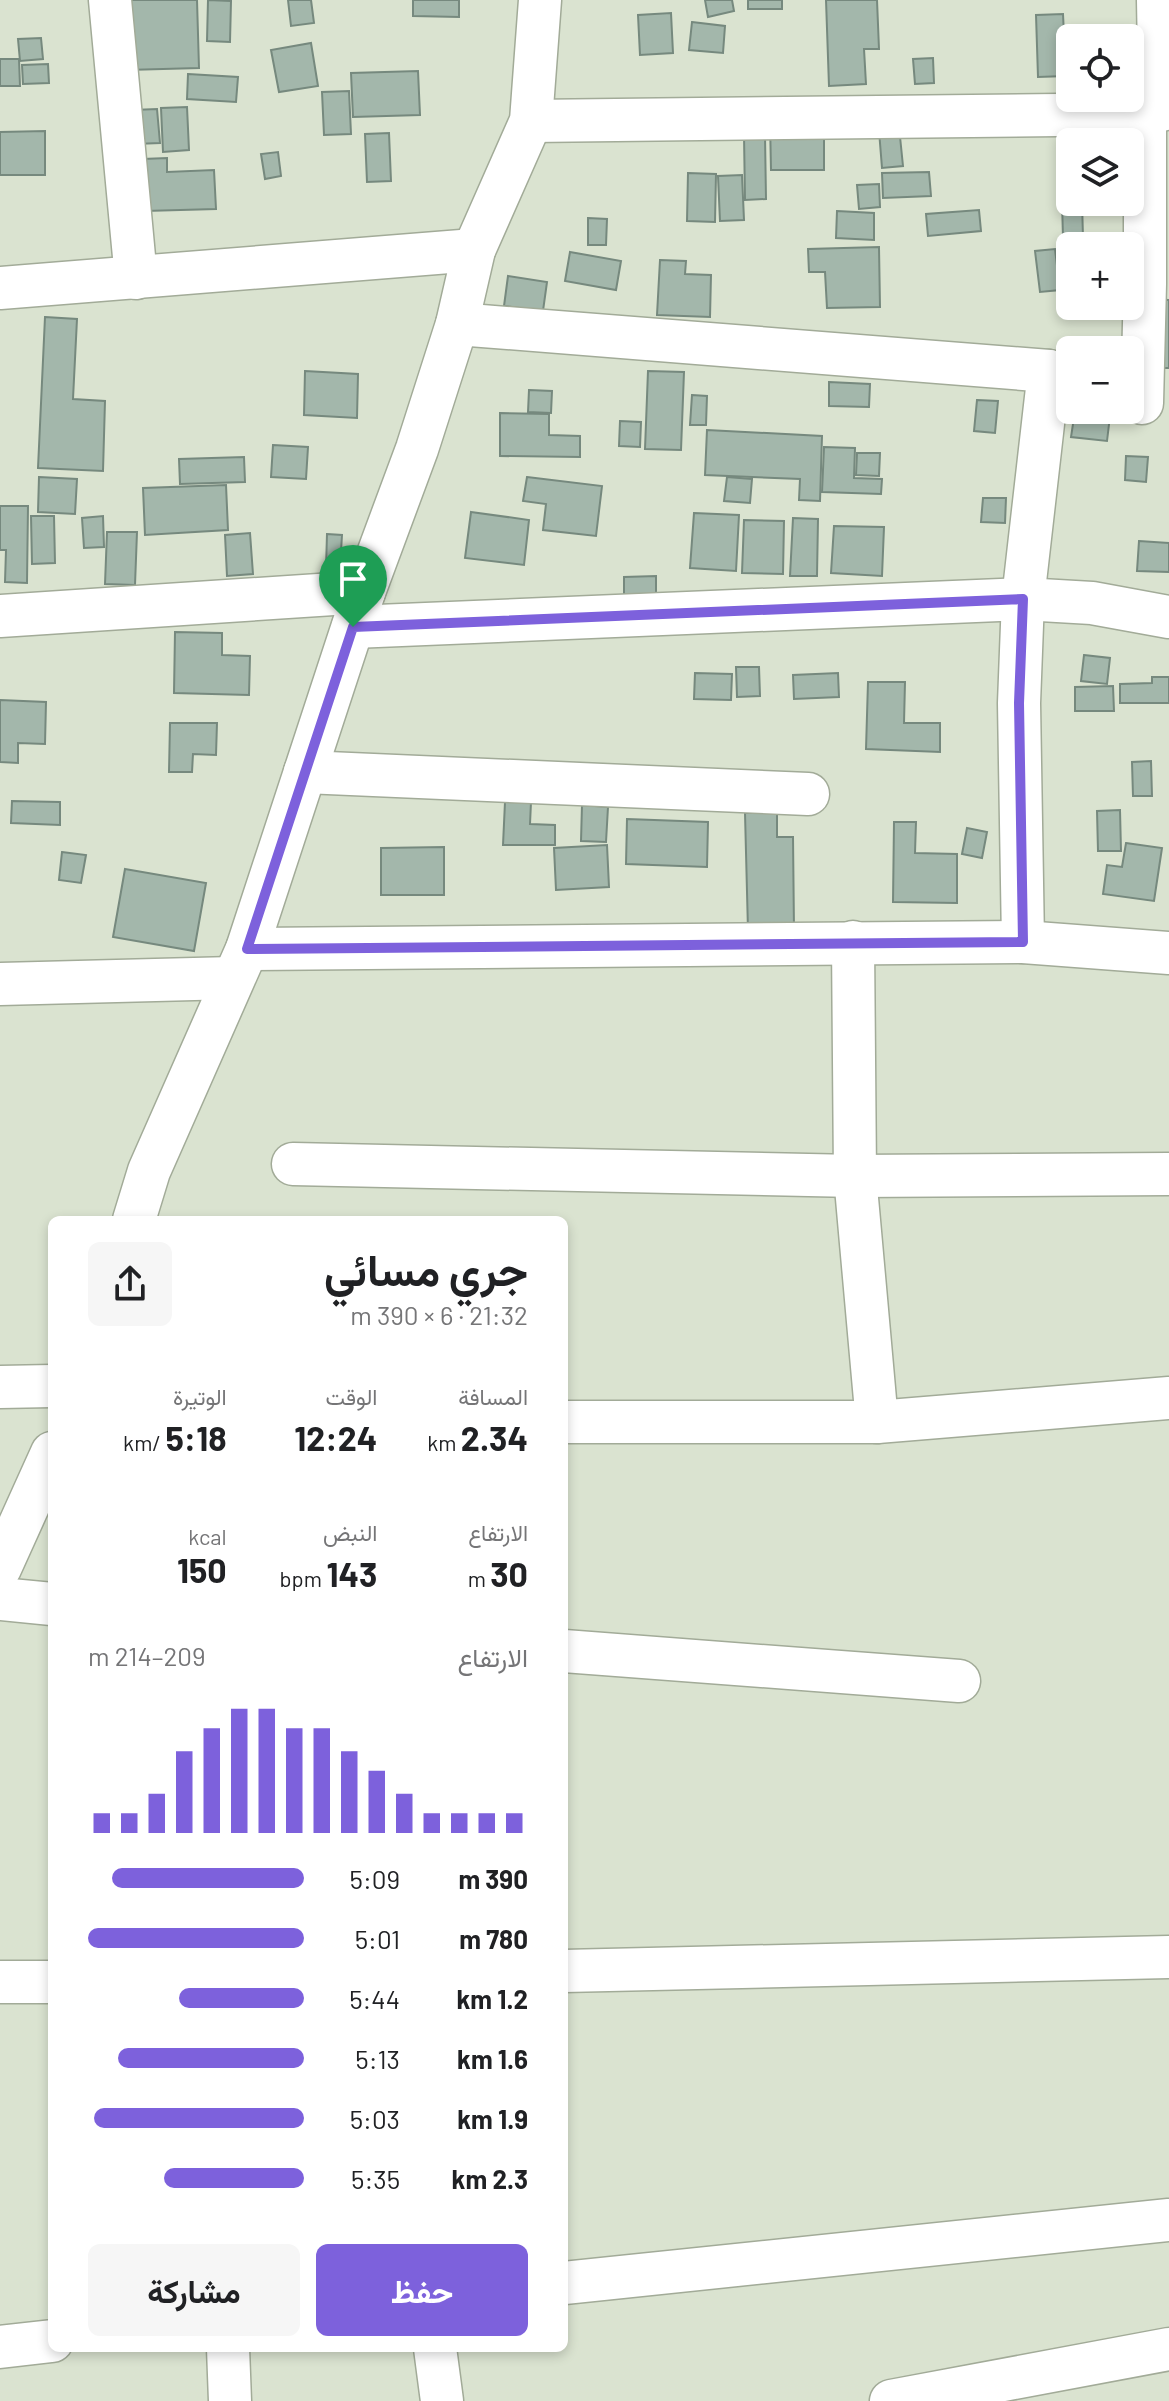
<!DOCTYPE html>
<html lang="ar">
<head>
<meta charset="utf-8">
<style>
	:root { --surface:#fff; --page:#f6f6f6; --text:#202124; --muted:#757577; --accent:#7d61dc }
	body { margin:0; font-family:Barlow,Vazirmatn,sans-serif; background:var(--page); color:var(--text); direction:rtl; height:100vh; display:flex; flex-direction:column; font-size:30px; white-space:nowrap }
	* { box-sizing:border-box; margin:0 }
	p { font-size:26px; color:var(--muted) }
	.icon { flex:none; width:44px; height:44px; fill:none; stroke:currentColor; stroke-width:2; stroke-linecap:round; stroke-linejoin:round }
	.map { position:relative; flex:1; overflow:hidden; direction:ltr }
	.side { position:absolute; left:48px; top:1216px; width:520px; height:1136px; display:flex; flex-direction:column; background:var(--surface); border-radius:12px; box-shadow:0 4px 12px #0003; direction:rtl }
	.side>* { flex:none }
	.tools { position:absolute; left:1056px; top:24px; display:grid; gap:16px }
	.tools a { display:grid; place-items:center; width:88px; height:88px; border-radius:12px; background:var(--surface); box-shadow:0 4px 12px #0003; font-size:40px }
	.pin { position:absolute; display:grid; place-items:center; width:68px; height:68px; color:#fff; margin:-82px -34px; border-radius:50% 50% 50% 0; rotate:-45deg; box-shadow:0 0 8px #0007 }
	.pin .icon { rotate:45deg }
	.round { display:grid; place-items:center; flex:none; width:84px; height:84px; border-radius:12px; background:var(--page) }
	.summary { display:flex; align-items:center; justify-content:space-between; height:136px; padding:0 40px }
	h1 { font-size:44px; font-weight:700; line-height:60px }
	.figures { display:grid; grid-template-columns:repeat(3,1fr); gap:12px; height:136px; padding:8px 40px }
	.figures div { display:grid; align-content:center }
	.figures b { font-size:34px; font-weight:700 }
	.figures small { font-size:22px; font-weight:400 }
	.figures p { font-size:22px }
	.chart { height:224px; padding:16px 40px }
	.chart p { display:flex; justify-content:space-between }
	.chart svg { width:100%; height:144px; margin-top:8px; stroke:var(--accent); stroke-width:6 }
	.cta { display:flex; gap:16px; margin-top:auto; padding:16px 40px }
	.cta a { flex:1; height:92px; border-radius:12px; background:var(--accent); color:#fff; font-size:32px; font-weight:700; line-height:92px; text-align:center }
	.cta a+a { background:var(--page); color:var(--text) }
	ul { padding:0 40px; list-style:none; font-size:26px }
	li { display:grid; grid-template-columns:128px 96px 1fr; align-items:center; height:60px }
	li i { height:20px; border-radius:10px; background:var(--accent) }
	.map>svg:first-child { display:block }
	.building { fill:#a3b7ab; stroke:#76897e; stroke-width:2 }
	.lines { fill:none; stroke-linecap:round; stroke-linejoin:round }
	.minor-casing { stroke:#a2ab98; stroke-width:45 }
	.minor { stroke:#fff; stroke-width:42 }
	.route-casing { stroke:#fff; stroke-width:16 }
	.route { stroke:#7d61dc; stroke-width:10 }
</style>
</head>
<body>
<div class="map">
<svg width="1169" height="2401" viewBox="0 0 1169 2401">
	<rect width="100%" height="100%" fill="#dae3d0"/>
	<g class="building">
		<path d="M125,0H197L199,68L127,70Z"/>
		<path d="M208,0L231,1L230,42L207,41Z"/>
		<path d="M288,0H311L314,23L291,26Z"/>
		<path d="M413,0H459V17L413,16Z"/>
		<path d="M705,0H732L734,11L708,17Z"/>
		<rect x="748" y="0" width="34" height="9"/>
		<path d="M826,0H877L879,49H864L866,84L829,86Z"/>
		<path d="M671,13L673,53L640,55L638,15Z"/>
		<path d="M1063,14L1066,76L1038,77L1036,15Z"/>
		<path d="M692,22L725,26L723,53L689,50Z"/>
		<path d="M41,38L43,59L20,61L18,39Z"/>
		<path d="M311,43L318,86L279,92L271,50Z"/>
		<path d="M933,58L934,83L915,84L913,59Z"/>
		<path d="M0,59H19L20,86H0Z"/>
		<path d="M48,64L49,83L23,84L22,65Z"/>
		<path d="M418,71L420,115L353,117L351,73Z"/>
		<path d="M188,74L238,77L236,102L187,99Z"/>
		<path d="M349,91L351,134L324,135L322,92Z"/>
		<path d="M187,107L189,150L163,152L161,108Z"/>
		<path d="M157,109L160,143L135,144L133,110Z"/>
		<path d="M898,117L903,166L882,168L878,118Z"/>
		<path d="M824,120V170H771L770,121Z"/>
		<path d="M45,131V175H0V132Z"/>
		<path d="M389,133L391,181L367,182L365,134Z"/>
		<path d="M744,135H765L766,199L745,200Z"/>
		<path d="M278,152L281,176L265,179L261,154Z"/>
		<path d="M167,158V172L214,170L216,209L145,211L143,159Z"/>
		<path d="M929,172L931,196L883,198L882,173Z"/>
		<path d="M688,173L716,174L715,222L687,221Z"/>
		<path d="M742,175L744,220L720,221L718,176Z"/>
		<path d="M879,184L880,207L859,209L857,185Z"/>
		<path d="M1062,202H1082L1083,237H1063Z"/>
		<path d="M979,210L981,231L928,236L926,214Z"/>
		<path d="M837,211L874,213V240L836,238Z"/>
		<path d="M588,218L607,219L606,245H588Z"/>
		<path d="M879,247L880,307L827,308L825,272H809L808,249Z"/>
		<path d="M1055,249L1060,290L1040,292L1035,251Z"/>
		<path d="M570,252L621,261L616,290L565,281Z"/>
		<path d="M660,260L686,261L685,274L711,275L710,317L657,315Z"/>
		<path d="M508,276L547,282L543,311L504,306Z"/>
		<path d="M1150,299L1169,300V368H1149Z"/>
		<path d="M45,317L77,319L73,399L105,401L103,471L38,468Z"/>
		<path d="M305,371L358,374L357,418L304,415Z"/>
		<path d="M648,371L684,372L681,450L645,449Z"/>
		<path d="M829,382L870,384L869,407L829,406Z"/>
		<path d="M529,390L552,391L551,413L528,412Z"/>
		<path d="M692,395L707,396L706,425H690Z"/>
		<path d="M977,400L998,401L995,433L974,431Z"/>
		<path d="M1075,411L1110,416L1107,441L1071,437Z"/>
		<path d="M500,413L549,414V435L580,436V457L500,456Z"/>
		<path d="M620,421L641,422L640,447L619,446Z"/>
		<path d="M707,430L822,436L820,501L799,500L800,479L705,475Z"/>
		<path d="M273,445L308,447L306,479L271,477Z"/>
		<path d="M824,447L855,448L854,478L882,479L881,494L822,492Z"/>
		<path d="M857,453H880L879,476L856,475Z"/>
		<path d="M1126,456L1148,457L1146,482L1125,480Z"/>
		<path d="M244,457L245,482L180,484L179,459Z"/>
		<path d="M39,477L77,479L75,514L38,512Z"/>
		<path d="M527,477L602,486L596,536L543,530L546,504L523,501Z"/>
		<path d="M727,477L752,479L750,503L724,501Z"/>
		<path d="M226,485L228,530L145,535L143,488Z"/>
		<path d="M983,498H1006L1005,523L981,522Z"/>
		<path d="M0,506H28L27,583L5,582L6,550H0Z"/>
		<path d="M471,512L529,520L524,565L465,558Z"/>
		<path d="M694,513L739,515L736,571L690,568Z"/>
		<path d="M31,516H54L55,563L32,564Z"/>
		<path d="M103,516L104,547L84,548L82,518Z"/>
		<path d="M793,518L818,519L817,576H790Z"/>
		<path d="M744,520L784,521L783,574L742,573Z"/>
		<path d="M834,526L884,527L882,576L831,573Z"/>
		<path d="M107,532H137L135,585L105,584Z"/>
		<path d="M250,533L253,574L227,576L225,535Z"/>
		<path d="M327,534L342,535L340,568H326Z"/>
		<path d="M1139,541L1169,543V572L1137,571Z"/>
		<path d="M656,576V595H624V577Z"/>
		<path d="M175,632L222,633V655L250,656L249,695L174,693Z"/>
		<path d="M1084,655L1110,658L1107,684L1081,681Z"/>
		<path d="M736,667H759L760,696L737,697Z"/>
		<path d="M695,673L732,674L731,700L694,699Z"/>
		<path d="M838,673L839,697L794,699L793,675Z"/>
		<path d="M1152,677H1169V703H1120V684L1152,683Z"/>
		<path d="M868,682H905L904,723H940V752L866,749Z"/>
		<path d="M1113,686L1114,711H1075V687Z"/>
		<path d="M0,700L46,702L45,744L18,743V763L0,762Z"/>
		<path d="M170,723H217L216,755L193,754L192,772H169Z"/>
		<path d="M1151,761L1152,796H1133L1132,762Z"/>
		<path d="M12,801L60,802V825L11,823Z"/>
		<path d="M505,802H531L530,824L555,825V845H503Z"/>
		<path d="M582,805L608,807L606,842L581,841Z"/>
		<path d="M1120,810L1121,851H1098L1097,811Z"/>
		<path d="M777,812V837H793L794,930L748,931L745,813Z"/>
		<path d="M627,819L708,822L707,867L626,864Z"/>
		<path d="M894,822H916L915,853L957,854V903L893,902Z"/>
		<path d="M967,828L987,832L982,858L962,854Z"/>
		<path d="M1126,843L1162,848L1154,901L1103,894L1107,865L1122,867Z"/>
		<path d="M607,845L609,887L556,890L554,848Z"/>
		<path d="M444,847V895H381V848Z"/>
		<path d="M62,852L86,855L81,883L59,880Z"/>
		<path d="M125,869L206,883L194,951L113,937Z"/>
	</g>
	<g class="lines">
		<g class="minor-casing">
			<g id="minor">
				<path d="M110,0L136,278"/>
				<path d="M1158,0L1160,109"/>
				<path d="M531,121L1145,114L1169,108"/>
				<path d="M0,288L474,250"/>
				<path d="M457,324L1049,371L1070,378"/>
				<path d="M1142,403L1145,284V114"/>
				<path d="M0,616L364,592"/>
				<path d="M353,627L1023,599L1092,603L1169,617"/>
				<path d="M305,772L808,794"/>
				<path d="M853,942L855,1176L877,1422"/>
				<path d="M1023,942L1019,703L1023,599L1049,371"/>
				<path d="M247,949L1023,942L1169,953"/>
				<path d="M0,984L233,978"/>
				<path d="M293,1164L855,1176L1169,1174"/>
				<path d="M134,1220L149,1171L247,949L364,592L417,449L457,324L474,250L531,121L540,0"/>
				<path d="M0,1387L52,1386"/>
				<path d="M564,1422H877L1169,1398"/>
				<path d="M0,1568L52,1453"/>
				<path d="M0,1599L52,1604"/>
				<path d="M564,1651L959,1681"/>
				<path d="M564,1971L1169,1957"/>
				<path d="M0,1982H52"/>
				<path d="M564,2283L1169,2220"/>
				<path d="M0,2347L52,2341"/>
				<path d="M228,2348L230,2401"/>
				<path d="M435,2348L442,2401"/>
				<path d="M891,2401L1169,2349"/>
			</g>
		</g>
		<use href="#minor" class="minor"/>
	</g>
	<g class="lines">
		<g class="route-casing">
			<path id="route" d="M1023,599L1019,703L1023,942L247,949L353,627Z"/>
		</g>
		<use href="#route" class="route"/>
	</g>
</svg>
<div class="tools">
<a><svg class="icon" aria-label="locate" viewBox="0 0 24 24"><circle cx="12" cy="12" r="6"/><path d="M12 2v4M12 18v4M2 12h4M18 12h4"/></svg></a>
<a><svg class="icon" aria-label="layers" viewBox="0 0 24 24"><path d="M12 4l9 5-9 5-9-5zM3 14l9 5 9-5"/></svg></a>
<a>+</a>
<a>−</a>
</div>
<div class="pin" style="left:353px;top:627px;background:#1e9e55"><svg class="icon" aria-label="arrive" viewBox="0 0 24 24"><path d="M6 21V4h12l-3 4 3 4H6"/></svg></div>
<section class="side">
<div class="summary"><div><h1>جري مسائي</h1><p>21:32 · 6 × 390 m</p></div><a class="round"><svg class="icon" aria-label="share" viewBox="0 0 24 24"><path d="M12 15V3M7 8l5-5 5 5M5 13v7h14v-7"/></svg></a></div>
<div class="figures">
<div><p>المسافة</p><b>2.34<small> km</small></b></div>
<div><p>الوقت</p><b>12:24</b></div>
<div><p>الوتيرة</p><b>5:18<small> /km</small></b></div>
</div>
<div class="figures">
<div><p>الارتفاع</p><b>30<small> m</small></b></div>
<div><p>النبض</p><b>143<small> bpm</small></b></div>
<div><p>kcal</p><b>150</b></div>
</div>
<div class="chart"><p><span>الارتفاع</span>209–214 m</p>
<svg viewBox="0 0 160 44" preserveAspectRatio="none"><path d="M5 44V38M15 44V38M25 44V32M35 44V19M45 44V12M55 44V6M65 44V6M75 44V12M85 44V12M95 44V19M105 44V25M115 44V32M125 44V38M135 44V38M145 44V38M155 44V38"/></svg>
</div>
<ul>
<li><b>390 m</b>5:09<i style="width:89%"></i></li>
<li><b>780 m</b>5:01<i style="width:100%"></i></li>
<li><b>1.2 km</b>5:44<i style="width:58%"></i></li>
<li><b>1.6 km</b>5:13<i style="width:86%"></i></li>
<li><b>1.9 km</b>5:03<i style="width:97%"></i></li>
<li><b>2.3 km</b>5:35<i style="width:65%"></i></li>
</ul>
<div class="cta"><a>حفظ</a><a>مشاركة</a></div>
</section>
</div>
</body>
</html>
